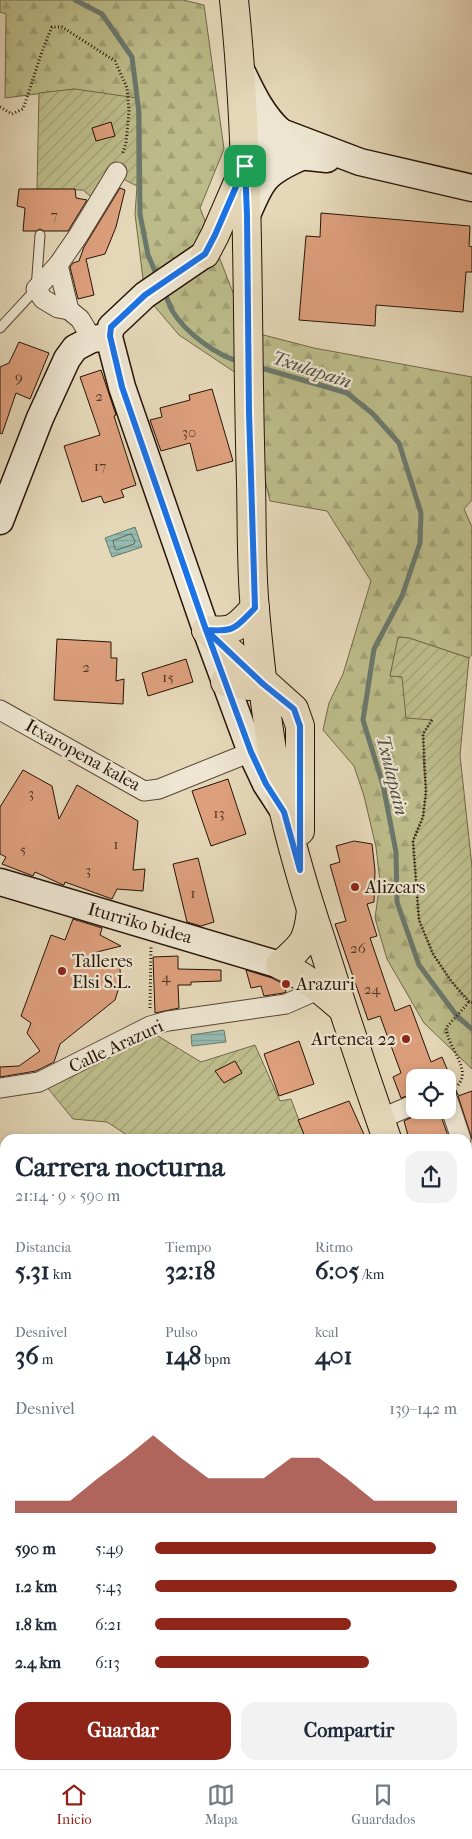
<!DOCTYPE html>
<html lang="es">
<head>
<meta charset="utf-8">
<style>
	:root { --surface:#fff; --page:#f2f2f3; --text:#1f2937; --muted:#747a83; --line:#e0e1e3; --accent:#8f2418 }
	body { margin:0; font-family:"IM FELL French Canon",serif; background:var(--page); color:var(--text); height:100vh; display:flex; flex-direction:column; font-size:19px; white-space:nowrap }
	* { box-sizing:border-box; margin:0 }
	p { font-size:16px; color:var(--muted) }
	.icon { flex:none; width:28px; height:28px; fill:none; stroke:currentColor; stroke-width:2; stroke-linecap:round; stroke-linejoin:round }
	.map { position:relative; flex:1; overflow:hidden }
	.details { position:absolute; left:0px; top:1134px; width:472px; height:636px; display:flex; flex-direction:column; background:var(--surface); border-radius:15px 15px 0 0; box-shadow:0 2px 8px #0003 }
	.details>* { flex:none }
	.fabs { position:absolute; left:406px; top:1069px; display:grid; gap:10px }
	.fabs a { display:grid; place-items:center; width:50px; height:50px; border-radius:10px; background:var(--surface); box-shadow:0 2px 8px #0003; font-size:25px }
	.pin { position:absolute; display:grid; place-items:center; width:42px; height:42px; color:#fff; margin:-21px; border-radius:10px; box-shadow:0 2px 8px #0006 }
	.round { display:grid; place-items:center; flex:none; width:52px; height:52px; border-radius:15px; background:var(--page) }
	.summary { display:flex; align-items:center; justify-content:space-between; height:85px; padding:0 15px }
	h1 { font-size:28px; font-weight:800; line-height:38px }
	.metrics { display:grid; grid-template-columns:repeat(3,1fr); gap:8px; height:85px; padding:5px 15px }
	.metrics div { display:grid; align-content:center }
	.metrics b { font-size:25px; font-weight:800 }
	.metrics small { font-size:14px; font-weight:400 }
	.metrics p { font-size:14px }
	.chart { height:140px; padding:10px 15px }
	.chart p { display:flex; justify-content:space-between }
	.chart svg { width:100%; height:90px; margin-top:5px; fill:var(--accent); opacity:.7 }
	.action { display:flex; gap:10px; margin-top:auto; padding:10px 15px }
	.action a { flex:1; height:58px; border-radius:15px; background:var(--accent); color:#fff; font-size:20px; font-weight:800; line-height:58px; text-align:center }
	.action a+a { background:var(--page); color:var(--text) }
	ul { padding:0 15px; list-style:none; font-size:16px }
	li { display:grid; grid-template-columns:80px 60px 1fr; align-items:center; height:38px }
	li i { height:12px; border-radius:6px; background:var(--accent) }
	.dock { display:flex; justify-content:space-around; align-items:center; height:70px; border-top:1px solid var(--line); background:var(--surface); font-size:14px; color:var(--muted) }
	.dock a { display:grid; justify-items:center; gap:2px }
	.dock .current { color:var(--accent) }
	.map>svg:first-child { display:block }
	.grass { fill:url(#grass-tufts); stroke:#726848 }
	.forest { fill:url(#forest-firs); stroke:#726848 }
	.garden { fill:url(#garden-furrows); stroke:#726848 }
	.water { fill:url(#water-rules); stroke:#6a786c }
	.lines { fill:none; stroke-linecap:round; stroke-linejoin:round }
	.shore { stroke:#5e675c; stroke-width:1 }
	.stream { stroke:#6a786c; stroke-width:5 }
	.building { fill:#dd9f7c; stroke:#271407 }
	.lane-casing { stroke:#564534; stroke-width:11 }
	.street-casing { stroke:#564534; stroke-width:21 }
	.secondary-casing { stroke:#271407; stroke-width:29 }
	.primary-casing { stroke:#271407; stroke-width:30 }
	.highway-casing { stroke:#271407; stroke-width:30 }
	.path { stroke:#271407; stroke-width:3; stroke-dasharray:1 2.5; stroke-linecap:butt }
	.lane { stroke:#eee6d2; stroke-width:9 }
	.street { stroke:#eee6d2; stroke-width:19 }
	.secondary { stroke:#eee6d2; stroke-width:26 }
	.primary { stroke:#e5d8b9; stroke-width:28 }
	.highway { stroke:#e5d8b9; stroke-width:28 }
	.route-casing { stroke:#fff; stroke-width:10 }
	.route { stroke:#1a73e8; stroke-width:6 }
	.poi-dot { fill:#8f2418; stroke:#eee6d2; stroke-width:2 }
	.labels { text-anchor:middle; stroke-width:4.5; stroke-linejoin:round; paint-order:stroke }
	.number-label { font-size:15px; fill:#543724 }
	.street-label { font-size:18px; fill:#271407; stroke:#eee6d2 }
	.poi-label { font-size:18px; fill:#271407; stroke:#eee6d2; text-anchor:start }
	.water-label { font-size:19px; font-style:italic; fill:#4e4e42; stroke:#eee6d2 }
</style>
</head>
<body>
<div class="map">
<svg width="472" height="1769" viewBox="0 0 472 1769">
	<defs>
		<pattern id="grass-tufts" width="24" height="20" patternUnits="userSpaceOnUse" patternTransform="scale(1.25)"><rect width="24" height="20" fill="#bcbc8a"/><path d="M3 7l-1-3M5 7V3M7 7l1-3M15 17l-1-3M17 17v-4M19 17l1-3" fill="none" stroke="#a2a176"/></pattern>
		<pattern id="forest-firs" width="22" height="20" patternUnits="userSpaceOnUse" patternTransform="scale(1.25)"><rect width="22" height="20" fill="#bcbc8a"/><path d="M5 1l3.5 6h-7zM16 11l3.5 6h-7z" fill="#a2a176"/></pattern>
		<pattern id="garden-furrows" width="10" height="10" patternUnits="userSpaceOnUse" patternTransform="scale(1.25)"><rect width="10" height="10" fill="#bcbc8a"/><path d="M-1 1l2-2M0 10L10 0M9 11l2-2" fill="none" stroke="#a2a176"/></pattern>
		<pattern id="water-rules" width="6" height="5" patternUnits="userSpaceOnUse" patternTransform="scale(1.25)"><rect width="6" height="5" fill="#96bab0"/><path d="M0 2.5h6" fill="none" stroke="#819f96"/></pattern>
	</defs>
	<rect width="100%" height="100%" fill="#e5d8b9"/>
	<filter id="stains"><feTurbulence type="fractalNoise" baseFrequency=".004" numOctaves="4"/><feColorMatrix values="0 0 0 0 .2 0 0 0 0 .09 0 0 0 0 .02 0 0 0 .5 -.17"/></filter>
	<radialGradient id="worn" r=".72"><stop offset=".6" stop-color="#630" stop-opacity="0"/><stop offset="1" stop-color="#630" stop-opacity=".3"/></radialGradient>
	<g class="grass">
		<path d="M468,1427L472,1437V1489L468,1490Z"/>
		<path d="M252,1765H300L303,1769H252Z"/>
	</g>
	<g class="forest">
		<path d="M0,0H183L204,5L224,149L200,208L248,331L314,348L472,377V500L464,509L472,527V654L469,658L409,638L399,637L390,676L402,677L432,720L423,756L426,792L423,817L413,841L419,920L433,954L451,981L472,1004V1069L424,1023L387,959L375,918L380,882L376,847L364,796L354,766L323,730L329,703L343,674L371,581L327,511L270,501L249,412L236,373L179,335L145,295L135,214L137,186L75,89L5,98L6,14L0,12Z"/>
		<path d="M468,1599L472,1604V1769H334L330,1765H468Z"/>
	</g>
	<g class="garden">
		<path d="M75,89L137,98V186L121,178L97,202L83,190L37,189L39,93Z"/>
		<path d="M398,637L409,638L469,658L460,755L472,867V1004L451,981L433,954L419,920L413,841L423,817L426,792L423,734L432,720L406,718L402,677L390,676Z"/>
		<path d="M153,1033L201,1062L255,1045L280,1101L291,1099L306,1139H133L107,1122L73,1119L46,1086Z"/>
	</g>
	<g class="water">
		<path d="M135,527L142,547L112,557L105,538Z"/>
		<path d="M224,1030L226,1042L192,1046L191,1035Z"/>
	</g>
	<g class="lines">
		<path class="shore" d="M131,534L135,541L134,544L117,550L115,549L113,541Z"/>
		<g class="stream">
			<path d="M75,0L102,14L132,57L139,113L140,214L148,255L158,278"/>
			<path d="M163,290C167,297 169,305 173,312C186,333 216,355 240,362"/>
			<path d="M258,367L347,393L372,413L399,443L421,513L420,543L402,596L374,649L363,720L383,785L396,852L397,902L419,965L457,1016L472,1029"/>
		</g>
	</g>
	<g class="building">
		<path d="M111,122L115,136L96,141L92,128Z"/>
		<path d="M120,188L125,190L116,227L105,254L86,259L94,295L78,299L70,267L73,263L79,261L84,247Z"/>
		<path d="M19,189H75L76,198L87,200L68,231H44L40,229L36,231H23L25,208L17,206Z"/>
		<path d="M321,213L470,226L469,246L472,247V272H466L463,312L376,305L375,326L299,320L306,236L320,237Z"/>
		<path d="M19,342L49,353L30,399L16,393L2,434L0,433V367L9,363Z"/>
		<path d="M101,370L116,415L114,416L136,485L121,490L124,497L104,503L101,496L82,502L64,446L100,435L80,377Z"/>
		<path d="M212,389L233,461L197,471L190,443L161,451L150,420L162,417L160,408L190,400L189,395Z"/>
		<path d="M57,639L111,642V658H117L116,681L124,679L123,704L54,700Z"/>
		<path d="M186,659L193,682L148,696L142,673Z"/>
		<path d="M23,770L52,786L59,819L77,785L138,821L133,870L145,869L143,891L117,889L112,899L65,882L64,885L61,884L35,872L33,876L2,864L6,857L0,854V807Z"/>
		<path d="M228,779L246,834L211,846L192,791Z"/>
		<path d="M354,841L372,844L375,871L374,902L367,904L377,936L370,938L395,1011L410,1005L431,1062L442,1057L458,1095L455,1091L448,1089V1078H415V1093L401,1098L393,1077L401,1073L380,1016L368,1020L335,924L346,921L330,865L340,862L336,846Z"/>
		<path d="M198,858L214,922L201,926L187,922L173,864Z"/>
		<path d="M73,919L102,928L100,935L121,946L97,952L98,959L119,958L121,981L115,1000L60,1044L54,1062L36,1071L0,1077V1067L19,1066L40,1051L27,1033L31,1023L21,1016L51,935L65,940Z"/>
		<path d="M178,956V969L221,970V981L191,982V985H178L179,1008L155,1013L153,957Z"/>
		<path d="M246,970L272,978L289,987L285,988L286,992L283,993L264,996L261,986L251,988Z"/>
		<path d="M299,1041L314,1084L279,1096L264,1054Z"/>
		<path d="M235,1061L242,1073L224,1083L215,1071Z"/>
		<path d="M472,1091V1139L458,1096Z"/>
		<path d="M349,1101L366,1139H306L298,1120Z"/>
		<path d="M424,1110H439L449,1139H409L404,1121L419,1114Z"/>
	</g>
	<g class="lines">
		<g class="lane-casing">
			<g id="lane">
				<path d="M0,328L36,289L40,235"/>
				<path d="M468,1282L472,1294"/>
			</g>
		</g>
		<g class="street-casing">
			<g id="street">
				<path d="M58,265L36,289L43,299L58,308L69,310L80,319L92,339"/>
				<path d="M69,310L58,265L78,236L117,172"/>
				<path d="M0,710L144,791L159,789L251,752"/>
				<path d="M0,1088L39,1082L150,1026L168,1021L286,1004L320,989"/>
				<path d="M448,1100L461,1139"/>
				<path d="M380,1119L415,1104"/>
				<path d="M468,1156L472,1169"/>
				<path d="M468,1245L472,1244"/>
				<path d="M468,1309L472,1305"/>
			</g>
		</g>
		<g class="secondary-casing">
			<g id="secondary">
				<path d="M241,70C252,93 262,115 281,132"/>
				<path d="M244,143L260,136L281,132L360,162L472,188"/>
				<path d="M244,143L261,152L327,159"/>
				<path d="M247,215C262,179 265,173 301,157"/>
				<path d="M205,254L145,295L111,327L109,337L122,387L206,630L251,752L266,784L281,807"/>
				<path d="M0,521L40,418L67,359L75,348L92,339L109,337"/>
				<path d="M0,882L280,965"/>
			</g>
		</g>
		<g class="primary-casing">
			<g id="primary">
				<path d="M234,0C251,160 246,321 251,482C252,525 251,568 255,610C261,677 269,746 284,812C294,855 307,898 321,940C342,1007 364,1073 387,1139"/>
				<path d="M205,254L215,235L242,173"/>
				<path d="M206,630L294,709L300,726V831"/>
				<path d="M206,630C236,632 235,628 255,608"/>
				<path d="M225,682L249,686L263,684"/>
				<path d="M311,910C308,941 303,945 280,965C304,975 322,991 342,1008"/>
				<path d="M468,1361L472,1373"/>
			</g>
		</g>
		<g class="highway-casing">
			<g id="highway">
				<path d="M468,1517L472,1516"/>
				<path d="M468,1570L472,1571"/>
				<path d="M314,1765L316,1769"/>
				<path d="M240,1769L241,1765"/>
			</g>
		</g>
		<g class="path">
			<path d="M0,107L12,114L23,109C33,81 40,53 52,27H62L115,61L127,88L129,111L126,143L122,155"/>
			<path d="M432,720L423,734L426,792L423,817L413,841L419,920L433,954L451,981L469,1002H472"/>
			<path d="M150,1008L151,947"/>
			<path d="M458,1085C472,1069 447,1046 446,1028L469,1002"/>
		</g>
		<use href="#lane" class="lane"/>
		<use href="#street" class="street"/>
		<use href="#secondary" class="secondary"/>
		<use href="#primary" class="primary"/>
		<use href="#highway" class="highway"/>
	</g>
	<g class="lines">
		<g class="route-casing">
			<path id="route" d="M245,166L247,215L249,412L255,608C235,628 236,632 206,630L251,752L266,784L284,812L300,870V726L294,709L263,684L206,630L122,387L110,336L111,327L145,295L205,254L215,235L245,166"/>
		</g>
		<use href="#route" class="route"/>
	</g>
	<g class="poi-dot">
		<circle cx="355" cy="887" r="5"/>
		<circle cx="62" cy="971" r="5"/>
		<circle cx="286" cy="984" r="5"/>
		<circle cx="406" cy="1039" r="5"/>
	</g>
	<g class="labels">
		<g class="number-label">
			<text x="54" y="220">7</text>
			<text x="19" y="382">9</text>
			<text x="99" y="401">2</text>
			<text x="189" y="437">30</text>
			<text x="100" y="471">17</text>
			<text x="86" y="672">2</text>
			<text x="168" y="682">15</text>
			<text x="31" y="798">3</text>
			<text x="219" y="818">13</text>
			<text x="116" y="849">1</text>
			<text x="23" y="854">5</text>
			<text x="88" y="875">3</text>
			<text x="193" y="898">1</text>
			<text x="358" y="953">26</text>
			<text x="166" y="982">4</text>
			<text x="372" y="994">24</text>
		</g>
		<g class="street-label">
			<text transform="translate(83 755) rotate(29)" y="6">Itxaropena kalea</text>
			<text transform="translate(140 923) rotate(16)" y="6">Iturriko bidea</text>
			<text transform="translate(116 1046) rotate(-25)" y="6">Calle Arazuri</text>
		</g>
		<g class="poi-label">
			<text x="365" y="893">Alizcars</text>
			<text x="72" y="967">Talleres<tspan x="72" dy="21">Elsi S.L.</tspan></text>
			<text x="296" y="990">Arazuri</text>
			<text x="396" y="1045" text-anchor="end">Artenea 22</text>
		</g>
		<g class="water-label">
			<text transform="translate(312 369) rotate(18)" y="7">Txulapain</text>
			<text transform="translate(393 775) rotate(76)" y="7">Txulapain</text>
		</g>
	</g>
	<rect width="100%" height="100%" filter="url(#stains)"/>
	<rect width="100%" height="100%" fill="url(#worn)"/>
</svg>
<div class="fabs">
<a><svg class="icon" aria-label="locate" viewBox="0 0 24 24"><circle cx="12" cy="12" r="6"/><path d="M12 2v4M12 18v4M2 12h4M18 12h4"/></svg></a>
</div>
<div class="pin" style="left:245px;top:166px;background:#1e9e55"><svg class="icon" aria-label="arrive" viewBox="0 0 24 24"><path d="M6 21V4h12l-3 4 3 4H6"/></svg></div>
<section class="details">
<div class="summary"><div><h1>Carrera nocturna</h1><p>21:14 · 9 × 590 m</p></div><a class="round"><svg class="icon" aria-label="share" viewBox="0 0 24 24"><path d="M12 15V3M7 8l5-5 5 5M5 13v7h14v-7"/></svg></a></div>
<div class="metrics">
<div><p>Distancia</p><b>5.31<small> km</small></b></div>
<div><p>Tiempo</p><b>32:18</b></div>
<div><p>Ritmo</p><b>6:05<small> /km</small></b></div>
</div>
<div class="metrics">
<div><p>Desnivel</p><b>36<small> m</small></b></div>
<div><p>Pulso</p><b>148<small> bpm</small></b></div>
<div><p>kcal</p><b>401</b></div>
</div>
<div class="chart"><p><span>Desnivel</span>139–142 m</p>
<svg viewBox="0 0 160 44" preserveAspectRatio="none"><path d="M0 44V38L10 38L20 38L30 27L40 17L50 6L60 17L70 27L80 27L90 27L100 17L110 17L120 27L130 38L140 38L150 38L160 38V44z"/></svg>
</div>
<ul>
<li><b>590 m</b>5:49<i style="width:93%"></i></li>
<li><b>1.2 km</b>5:43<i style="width:100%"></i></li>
<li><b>1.8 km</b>6:21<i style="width:65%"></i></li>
<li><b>2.4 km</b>6:13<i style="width:71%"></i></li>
</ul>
<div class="action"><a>Guardar</a><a>Compartir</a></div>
</section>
</div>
<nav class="dock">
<a class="current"><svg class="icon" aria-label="home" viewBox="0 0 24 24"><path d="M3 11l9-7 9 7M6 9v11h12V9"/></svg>Inicio</a>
<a><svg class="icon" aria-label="map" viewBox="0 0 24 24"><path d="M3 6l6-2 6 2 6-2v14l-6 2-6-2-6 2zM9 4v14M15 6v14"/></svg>Mapa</a>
<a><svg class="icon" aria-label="saved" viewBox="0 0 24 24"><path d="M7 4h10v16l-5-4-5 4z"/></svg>Guardados</a>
</nav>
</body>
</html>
